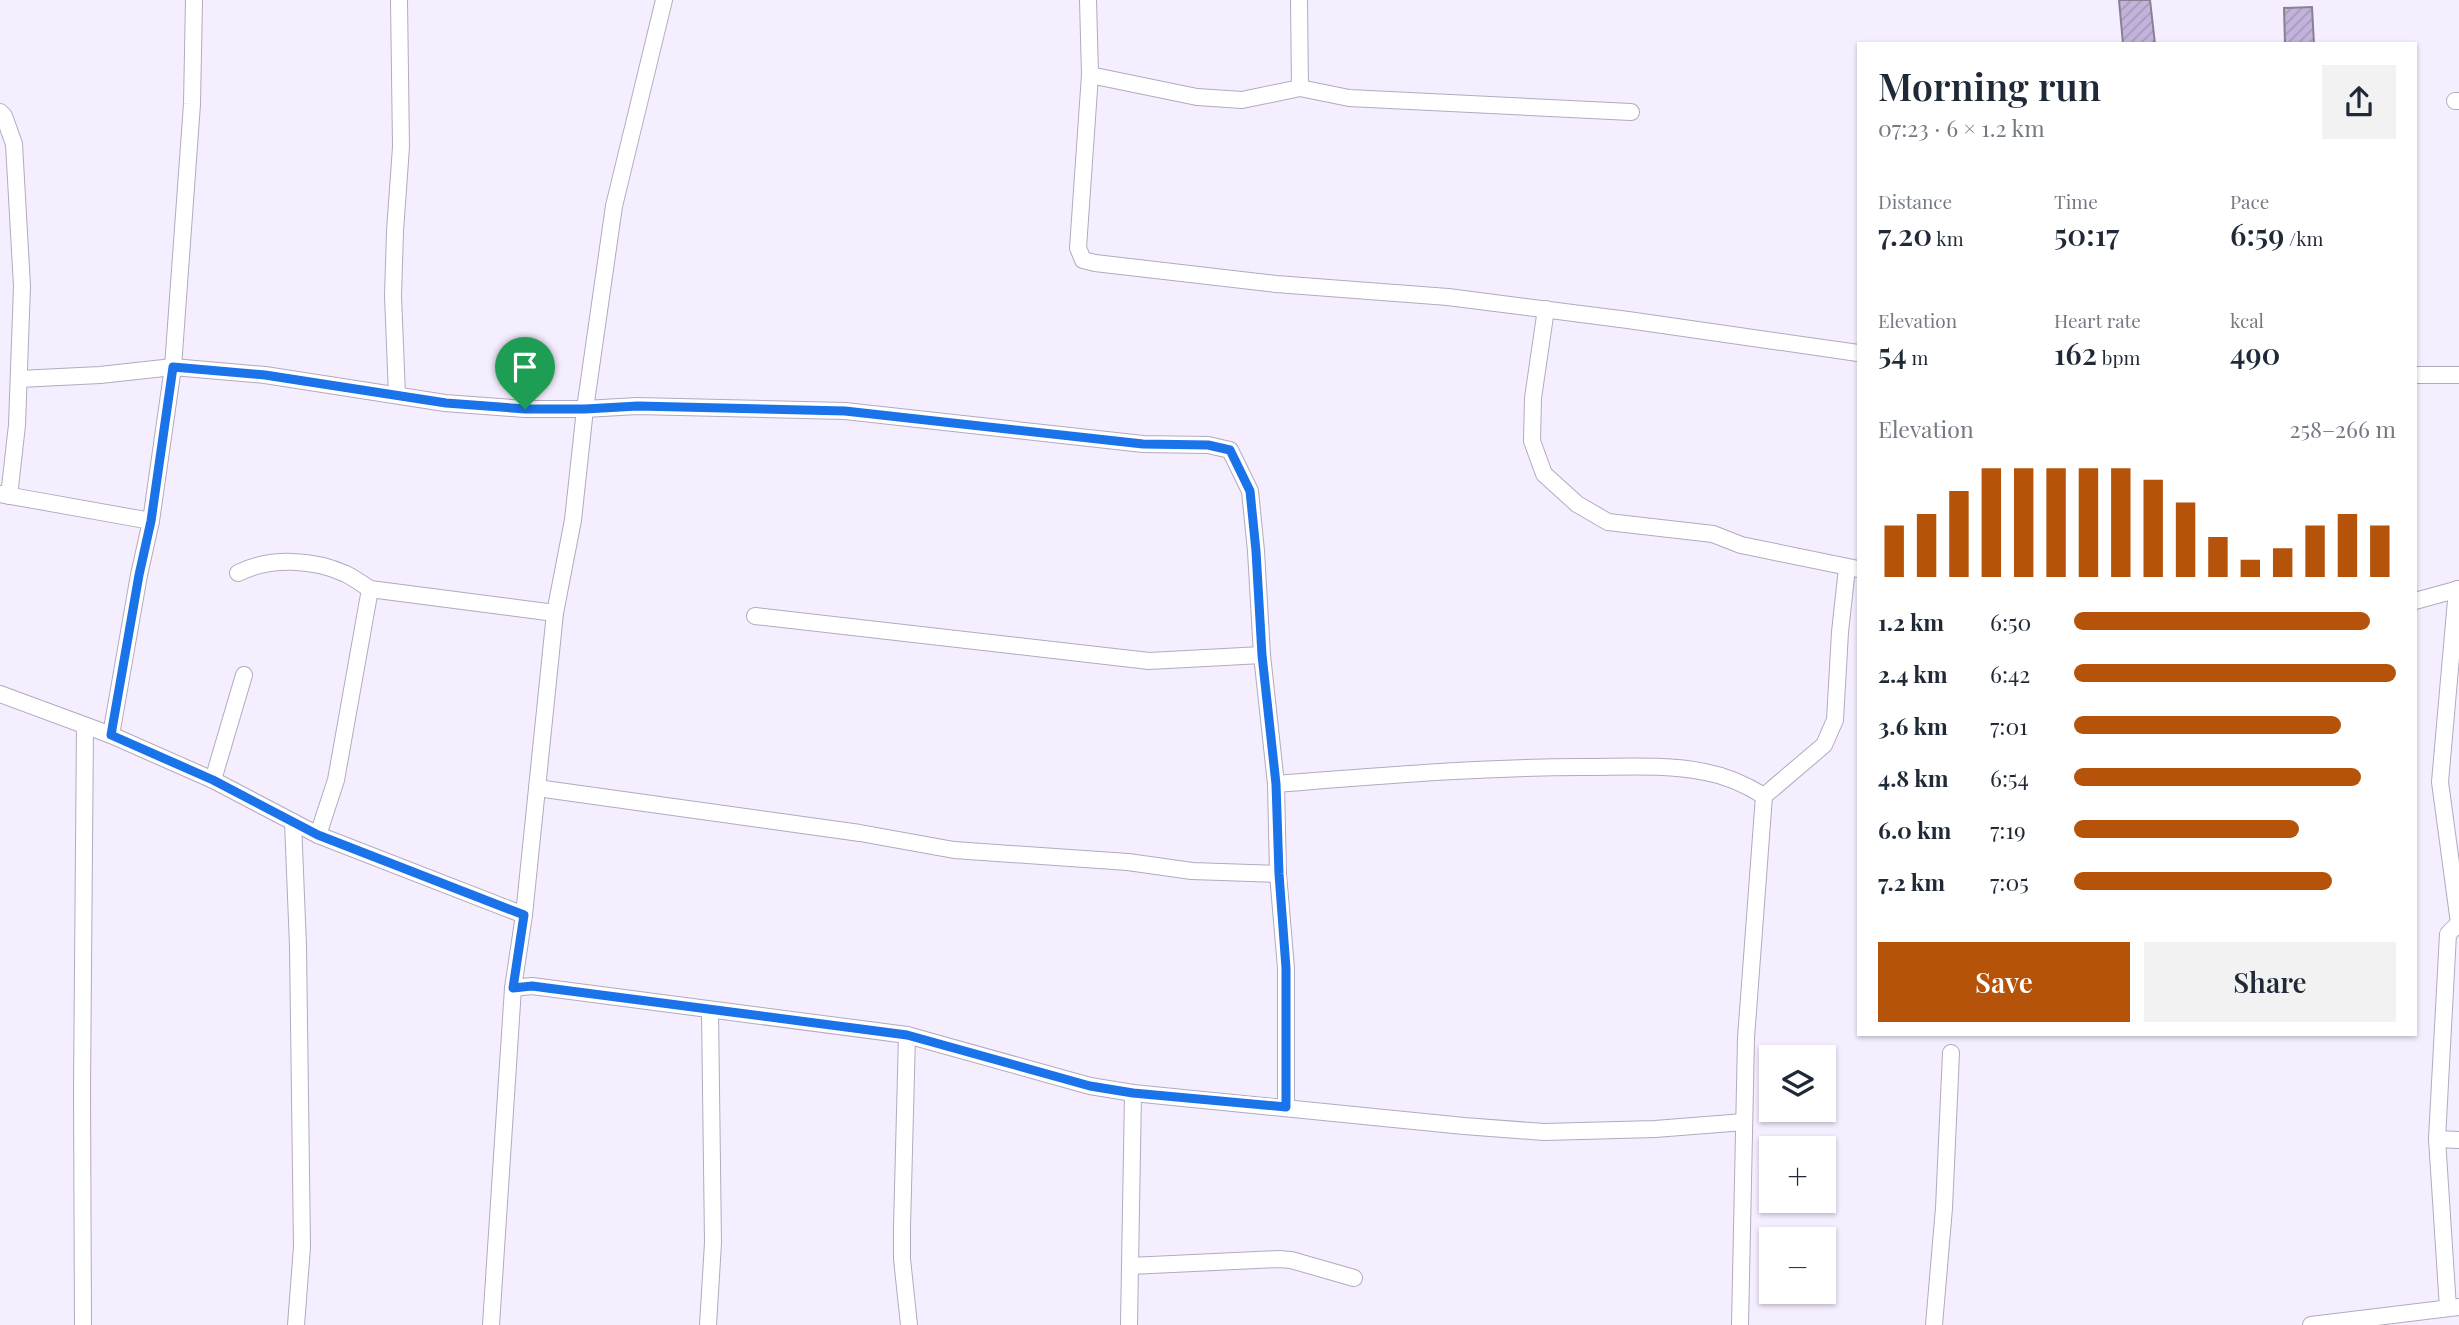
<!DOCTYPE html>
<html lang="en">
<head>
<meta charset="utf-8">
<style>
	:root { --surface:#fff; --page:#f2f2f3; --text:#1f2937; --muted:#747a83; --accent:#b45309 }
	body { margin:0; font-family:"Playfair Display",serif; background:var(--page); color:var(--text); height:100vh; display:flex; flex-direction:column; font-size:26px; white-space:nowrap }
	* { box-sizing:border-box; margin:0 }
	p { font-size:23px; color:var(--muted) }
	.icon { flex:none; width:38px; height:38px; fill:none; stroke:currentColor; stroke-width:2; stroke-linecap:round; stroke-linejoin:round }
	.map { position:relative; flex:1; overflow:hidden }
	.panel { position:absolute; left:1857px; top:42px; width:560px; height:994px; display:flex; flex-direction:column; background:var(--surface); border-radius:0px; box-shadow:0 2px 5px #0004 }
	.panel>* { flex:none }
	.controls { position:absolute; left:1759px; top:1045px; display:grid; gap:14px }
	.controls a { display:grid; place-items:center; width:77px; height:77px; border-radius:0px; background:var(--surface); box-shadow:0 2px 5px #0004; font-size:35px }
	.pin { position:absolute; display:grid; place-items:center; width:60px; height:60px; color:#fff; margin:-72px -30px; border-radius:50% 50% 50% 0; rotate:-45deg; box-shadow:0 0 7px #0007 }
	.pin .icon { rotate:45deg }
	.round { display:grid; place-items:center; flex:none; width:74px; height:74px; border-radius:0px; background:var(--page) }
	.head { display:flex; align-items:center; justify-content:space-between; height:119px; padding:0 21px }
	h1 { font-size:38px; font-weight:600; line-height:52px }
	.stats { display:grid; grid-template-columns:repeat(3,1fr); gap:10px; height:119px; padding:7px 21px }
	.stats div { display:grid; align-content:center }
	.stats b { font-size:30px; font-weight:600 }
	.stats small { font-size:19px; font-weight:400 }
	.stats p { font-size:19px }
	.chart { height:196px; padding:14px 21px }
	.chart p { display:flex; justify-content:space-between }
	.chart svg { width:100%; height:126px; margin-top:7px; stroke:var(--accent); stroke-width:6 }
	.button { display:flex; gap:14px; margin-top:auto; padding:14px 21px }
	.button a { flex:1; height:80px; border-radius:0px; background:var(--accent); color:#fff; font-size:28px; font-weight:600; line-height:80px; text-align:center }
	.button a+a { background:var(--page); color:var(--text) }
	ul { padding:0 21px; list-style:none; font-size:23px }
	li { display:grid; grid-template-columns:112px 84px 1fr; align-items:center; height:52px }
	li i { height:18px; border-radius:9px; background:var(--accent) }
	.map>svg:first-child { display:block }
	.building { fill:url(#building-hatch); stroke:#888193; stroke-width:2 }
	.lines { fill:none; stroke-linecap:round; stroke-linejoin:round }
	.street-casing { stroke:#b2aabe; stroke-width:18 }
	.street { stroke:#fff; stroke-width:16 }
	.route-casing { stroke:#fff; stroke-width:14 }
	.route { stroke:#1a73e8; stroke-width:9 }
</style>
</head>
<body>
<div class="map">
<svg width="2459" height="1325" viewBox="0 0 2459 1325">
	<defs>
		<pattern id="building-hatch" width="6" height="6" patternUnits="userSpaceOnUse" patternTransform="scale(1.75)"><rect width="6" height="6" fill="#c3b3db"/><path d="M-1 1l2-2M0 6l6-6M5 7l2-2" fill="none" stroke="#a699bb"/></pattern>
	</defs>
	<rect width="100%" height="100%" fill="#f5eeff"/>
	<g class="building">
		<path d="M2119,0H2150L2155,44H2123Z"/>
		<path d="M2312,7L2314,44H2285L2284,8Z"/>
	</g>
	<g class="lines">
		<g class="street-casing">
			<g id="street">
				<path d="M664,0L614,206L585,409L573,520L555,613L524,915L513,988L532,986L907,1035L1090,1086L1133,1093L1464,1126L1544,1132L1655,1129L1744,1122"/>
				<path d="M1088,0L1090,75"/>
				<path d="M1299,0L1300,88"/>
				<path d="M2455,101H2459"/>
				<path d="M0,112L4,116L14,144L22,286L17,425L9,496"/>
				<path d="M1631,112L1349,98L1300,88L1242,100L1197,97L1090,75L1078,248L1083,260L1095,263L1276,284L1448,297L1628,320L1858,353"/>
				<path d="M1546,309L1533,398L1532,441L1544,474L1577,504L1608,522L1713,534L1741,545L1858,569"/>
				<path d="M2415,375H2459"/>
				<path d="M19,379L100,375L173,367L265,375L445,403L525,409H585L637,406L845,411L1143,444L1208,445L1230,450L1250,491L1256,551L1262,655L1276,784L1278,874L1286,968V1107"/>
				<path d="M397,395L393,296L395,231L401,147L399,0"/>
				<path d="M0,494L151,521"/>
				<path d="M238,573C270,557 313,559 346,574C354,578 362,584 370,589L555,613"/>
				<path d="M2457,589L2440,782L2459,923"/>
				<path d="M2415,601L2459,589"/>
				<path d="M755,616L1149,661L1262,655"/>
				<path d="M0,694L111,735L213,780L318,835L524,915"/>
				<path d="M111,735L139,575L151,521L173,367L192,104L194,0"/>
				<path d="M213,780L244,675"/>
				<path d="M1276,784C1378,776 1481,767 1583,767C1624,767 1666,764 1705,772C1727,776 1745,784 1764,796"/>
				<path d="M537,788L860,833L954,850L1128,862L1192,871L1278,874"/>
				<path d="M293,822L298,946L302,1247L296,1325"/>
				<path d="M318,835L336,780L370,589"/>
				<path d="M907,1035L902,1227V1259L909,1325"/>
				<path d="M2437,1139L2459,1140"/>
				<path d="M1130,1266L1279,1259L1291,1260L1354,1278"/>
				<path d="M2448,1308L2437,1139L2448,934L2459,923"/>
				<path d="M83,1325L82,1090L85,726"/>
				<path d="M491,1325L513,988"/>
				<path d="M708,1325L713,1243L710,1010"/>
				<path d="M1129,1325L1133,1093"/>
				<path d="M1740,1325L1746,1038L1764,796L1824,745L1835,720L1840,632L1847,568"/>
				<path d="M1934,1325L1944,1208L1951,1053"/>
				<path d="M2311,1325L2459,1307"/>
			</g>
		</g>
		<use href="#street" class="street"/>
	</g>
	<g class="lines">
		<g class="route-casing">
			<path id="route" d="M173,367L265,375L446,403L525,409H585L638,406L845,411L1143,444L1208,445L1230,450L1250,491L1256,551L1262,655L1276,784L1279,874L1286,968V1107L1133,1093L1090,1086L907,1035L532,986L513,988L524,915L318,835L213,780L111,735L139,575L151,521Z"/>
		</g>
		<use href="#route" class="route"/>
	</g>
</svg>
<div class="controls">
<a><svg class="icon" aria-label="layers" viewBox="0 0 24 24"><path d="M12 4l9 5-9 5-9-5zM3 14l9 5 9-5"/></svg></a>
<a>+</a>
<a>−</a>
</div>
<div class="pin" style="left:525px;top:409px;background:#1e9e55"><svg class="icon" aria-label="arrive" viewBox="0 0 24 24"><path d="M6 21V4h12l-3 4 3 4H6"/></svg></div>
<section class="panel">
<div class="head"><div><h1>Morning run</h1><p>07:23 · 6 × 1.2 km</p></div><a class="round"><svg class="icon" aria-label="share" viewBox="0 0 24 24"><path d="M12 15V3M7 8l5-5 5 5M5 13v7h14v-7"/></svg></a></div>
<div class="stats">
<div><p>Distance</p><b>7.20<small> km</small></b></div>
<div><p>Time</p><b>50:17</b></div>
<div><p>Pace</p><b>6:59<small> /km</small></b></div>
</div>
<div class="stats">
<div><p>Elevation</p><b>54<small> m</small></b></div>
<div><p>Heart rate</p><b>162<small> bpm</small></b></div>
<div><p>kcal</p><b>490</b></div>
</div>
<div class="chart"><p><span>Elevation</span>258–266 m</p>
<svg viewBox="0 0 160 44" preserveAspectRatio="none"><path d="M5 44V26M15 44V22M25 44V14M35 44V6M45 44V6M55 44V6M65 44V6M75 44V6M85 44V10M95 44V18M105 44V30M115 44V38M125 44V34M135 44V26M145 44V22M155 44V26"/></svg>
</div>
<ul>
<li><b>1.2 km</b>6:50<i style="width:92%"></i></li>
<li><b>2.4 km</b>6:42<i style="width:100%"></i></li>
<li><b>3.6 km</b>7:01<i style="width:83%"></i></li>
<li><b>4.8 km</b>6:54<i style="width:89%"></i></li>
<li><b>6.0 km</b>7:19<i style="width:70%"></i></li>
<li><b>7.2 km</b>7:05<i style="width:80%"></i></li>
</ul>
<div class="button"><a>Save</a><a>Share</a></div>
</section>
</div>
</body>
</html>
